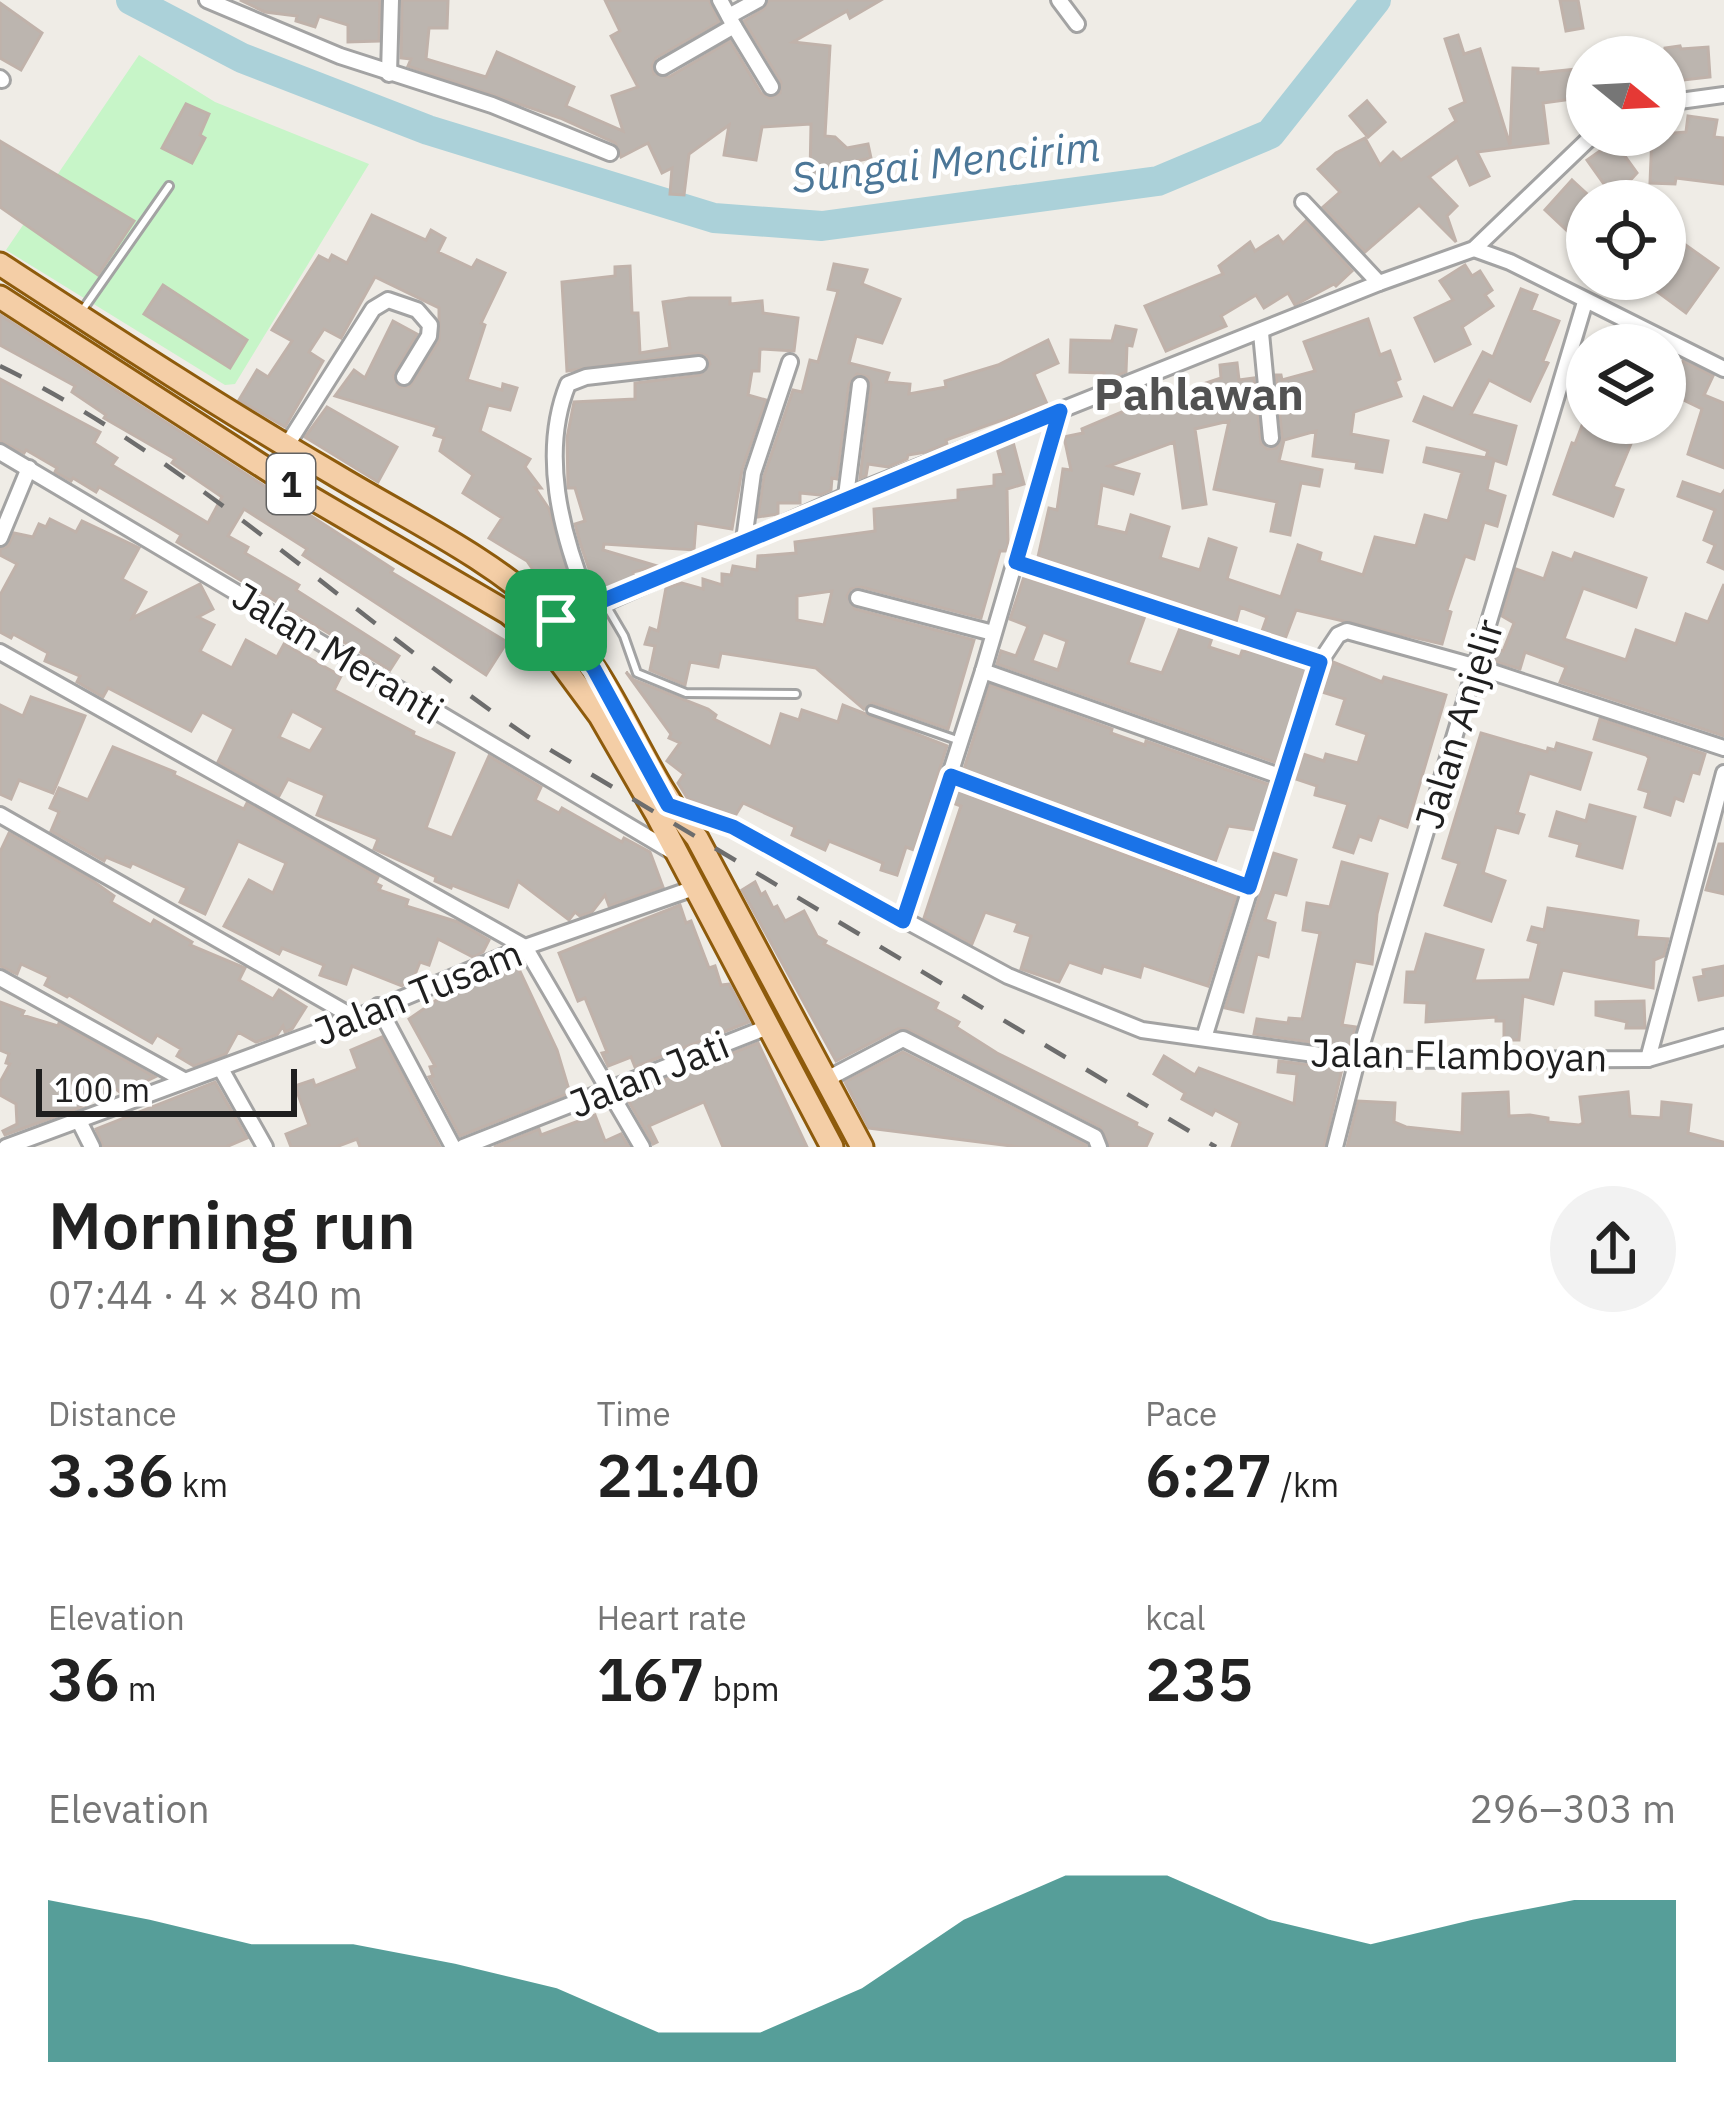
<!DOCTYPE html>
<html lang="en">
<head>
<meta charset="utf-8">
<style>
	:root { --surface:#fff; --page:#f2f2f2; --text:#222; --muted:#767676; --accent:#0f766e }
	body { margin:0; font-family:"IBM Plex Sans",sans-serif; background:var(--page); color:var(--text); height:100vh; display:flex; flex-direction:column; font-size:45px; white-space:nowrap }
	* { box-sizing:border-box; margin:0 }
	p { font-size:39px; color:var(--muted) }
	.icon { flex:none; width:66px; height:66px; fill:none; stroke:currentColor; stroke-width:2; stroke-linecap:round; stroke-linejoin:round }
	.map { position:relative; height:1147px; overflow:hidden }
	.side { display:flex; flex-direction:column; background:var(--surface); flex:1 }
	.side>* { flex:none }
	.needle { width:78px; rotate:108deg }
	.buttons { position:absolute; left:1566px; top:36px; display:grid; gap:24px }
	.buttons a { display:grid; place-items:center; width:120px; height:120px; border-radius:50%; background:var(--surface); box-shadow:0 3px 9px #0004; font-size:60px }
	.scale { position:absolute; left:36px; bottom:30px; width:261px; box-sizing:border-box; padding-left:12px; border:6px solid #1f1f1f; border-top:0; font-size:33px; line-height:42px; white-space:nowrap; color:#1f1f1f; -webkit-text-stroke:9px #fff; paint-order:stroke }
	.pin { position:absolute; display:grid; place-items:center; width:102px; height:102px; color:#fff; margin:-51px; border-radius:24px; box-shadow:0 6px 18px #0006 }
	.round { display:grid; place-items:center; flex:none; width:126px; height:126px; border-radius:63px; background:var(--page) }
	.overview { display:flex; align-items:center; justify-content:space-between; height:204px; padding:0 48px }
	h1 { font-size:66px; font-weight:600; line-height:90px }
	.metrics { display:grid; grid-template-columns:repeat(3,1fr); gap:18px; height:204px; padding:12px 48px }
	.metrics div { display:grid; align-content:center }
	.metrics b { font-size:60px; font-weight:600 }
	.metrics small { font-size:33px; font-weight:400 }
	.metrics p { font-size:33px }
	.chart { height:336px; padding:24px 48px }
	.chart p { display:flex; justify-content:space-between }
	.chart svg { width:100%; height:216px; margin-top:12px; fill:var(--accent); opacity:.7 }
	.map>svg:first-child { display:block }
	.park { fill:#c7f5c8 }
	.lines { fill:none; stroke-linecap:round; stroke-linejoin:round }
	.river { stroke:#abd1d9; stroke-width:30 }
	.building { fill:#bcb5af; stroke:#c0b2aa; stroke-width:3; fill-rule:evenodd }
	.lane-casing { stroke:#a3a3a3; stroke-width:12 }
	.street-casing { stroke:#a3a3a3; stroke-width:20 }
	.primary-casing { stroke:#8e5b0c; stroke-width:27 }
	.lane { stroke:#fff; stroke-width:6 }
	.street { stroke:#fff; stroke-width:14 }
	.primary { stroke:#f4cea6; stroke-width:21 }
	.rail { stroke:#6d6d6d; stroke-width:4.5; stroke-dasharray:24 24; stroke-linecap:butt }
	.route-casing { stroke:#fff; stroke-width:24 }
	.route { stroke:#1a73e8; stroke-width:15 }
	.labels { text-anchor:middle; stroke-width:9; stroke-linejoin:round; paint-order:stroke }
	.shield { fill:#fff; stroke:#626262; stroke-width:3 }
	.shield-label { font-size:36px; font-weight:bold; fill:#1f1f1f }
	.street-label { font-size:39px; fill:#1f1f1f; stroke:#fff }
	.water-label { font-size:42px; font-style:italic; fill:#4c7798; stroke:#fff }
	.quarter-label { font-size:45px; font-weight:bold; fill:#525252; stroke:#fff }
</style>
</head>
<body>
<div class="map">
<svg width="1724" height="1147" viewBox="0 0 1724 1147">
	<rect width="100%" height="100%" fill="#efece6"/>
	<path class="park" d="M139,55L215,102L369,164L235,384L225,385L6,250Z"/>
	<g class="lines">
		<path class="river" d="M131,0L242,58L428,130L714,218L822,226L1158,181L1270,134L1376,0"/>
	</g>
	<g class="building">
		<path d="M240,0H380L379,41L348,42V25L319,16L315,27L296,21L297,16L265,12Z"/>
		<path d="M402,0H448L447,28H429L426,59L486,77L497,52L574,87L566,106L623,131L612,96L638,87L611,36L620,31L605,0H709L719,22L656,58L652,66L654,74L669,77L730,41L761,93L770,98L780,93L781,82L744,21L764,9L769,0H881L850,18L847,11L793,42L830,46L825,136L835,137L847,148L868,144L871,158L852,162L851,177L810,176L811,124L762,127L756,160L724,155L729,125L689,154L684,195L670,194L672,168L662,173L648,143L621,157L615,143L560,118L408,66L411,59L401,58Z"/>
		<path d="M1560,0H1578L1583,28L1566,31Z"/>
		<path d="M0,3L42,33L21,70L0,58Z"/>
		<path d="M1458,35L1464,54L1480,49L1510,145L1513,68L1538,69V73L1587,68V97L1543,103L1548,143L1477,152L1489,176L1470,185L1457,157L1429,177L1457,206L1447,216L1456,242L1419,205L1365,252L1323,207L1340,192L1318,169L1336,153L1365,138L1380,165L1393,152L1401,160L1456,121L1450,109L1465,102L1445,39Z"/>
		<path d="M1680,46L1681,49L1708,47L1710,77L1665,82V48Z"/>
		<path d="M1367,101L1385,122L1368,137L1350,116Z"/>
		<path d="M186,104L209,114L200,135L205,138L192,163L162,148Z"/>
		<path d="M1688,116L1717,120L1714,137L1724,138V184L1676,178L1675,184L1650,183L1652,135L1686,132Z"/>
		<path d="M0,141L134,221L98,275L0,207Z"/>
		<path d="M1614,141L1637,173L1614,198L1587,160Z"/>
		<path d="M1572,180L1587,194V227L1576,239L1545,210Z"/>
		<path d="M372,215L426,240L431,230L445,238L438,252L472,268L477,260L505,273L481,323L485,325L467,380L502,390L503,384L517,388L510,410L488,405L480,431L530,459L525,467L541,488H535L549,509L576,600L572,602L551,590L548,592L527,561L489,538L502,518L463,493L473,475L440,451L444,438L434,435L437,427L335,396L354,370L365,378L393,321L417,334L393,376L399,387L410,386L439,341V308L375,277L341,338L324,329L309,352L323,361L285,427L239,400L257,370L268,377L292,341L272,330L319,256L329,261L332,255L347,263Z"/>
		<path d="M1306,221L1352,271L1336,286L1334,284L1295,305L1288,293L1264,308L1256,295L1221,316L1226,326L1166,351L1145,306L1223,274L1219,266L1250,242L1255,251L1278,236L1283,243Z"/>
		<path d="M1680,241L1718,268L1686,313L1640,279H1665V261Z"/>
		<path d="M834,264L867,270L862,284L900,299L882,343L856,336L849,363L889,373L886,382L910,384L909,394L946,387L945,381L998,365L1048,340L1058,363L1034,374L1047,404L946,440L947,444L926,452L908,455L907,459L888,467L868,464L866,476L860,478L871,385L868,377L857,374L849,384L837,479L832,478L831,490L820,495L800,493V503H778V514L758,517L764,476L793,390L802,392L810,360L818,362L838,291L828,289Z"/>
		<path d="M1465,265L1472,276L1480,271L1492,290L1485,295L1493,306L1462,327L1470,344L1435,361L1415,318L1453,300L1440,281Z"/>
		<path d="M630,266L632,313H638L640,353L670,348L663,302L689,298H730V304L762,301L763,313L798,318L794,351L760,349L759,371H752L748,395L766,400L742,470L732,529L696,523L694,550L604,544L603,550L657,566L633,572L634,577L603,591L596,589L580,543L575,524L585,521L575,488H568L567,438L574,402L635,399V383L700,375L710,364L707,356L698,353L567,371L562,282L615,276V267Z"/>
		<path d="M163,285L247,340L230,368L144,314Z"/>
		<path d="M1521,289L1537,295L1531,310L1559,321L1543,361L1548,363L1530,401L1489,380L1471,414L1516,426L1506,464L1494,460L1487,490L1505,496L1497,526L1484,522L1474,559L1465,556L1447,610L1451,612L1442,644L1296,610L1285,639L1262,631L1267,617L1240,607L1236,622L1038,557L1049,508L1057,510L1063,469L1071,470L1064,437L1083,433L1082,429L1129,409L1221,378L1220,365L1237,363L1239,380L1254,378L1261,443L1267,449L1276,448L1282,437L1276,375H1281L1282,380L1315,371L1304,342L1368,319L1380,355L1390,351L1400,379L1395,381L1401,396L1354,412L1351,434L1388,441L1382,472L1356,468L1357,462L1313,456L1316,431L1284,440L1279,461L1322,470L1319,486L1301,483L1290,535L1271,531L1277,502L1214,489L1229,421L1195,429L1206,504L1183,508L1174,442L1109,466L1139,474L1133,494L1102,485L1096,526L1126,533L1131,515L1169,527L1160,558L1200,570L1209,539L1236,548L1227,579L1281,597L1298,545L1321,553L1319,561L1363,575L1375,537L1416,546L1425,515L1448,521L1462,472L1424,462L1427,448L1493,459L1486,457L1488,451L1414,421L1424,397L1453,409L1483,352L1493,357Z"/>
		<path d="M0,315L393,569L391,572L507,642L486,675L303,555L307,549L244,509L228,536L248,547L245,553L299,585L296,590L399,656L390,670L177,542L181,535L156,520L99,487L96,492L73,478L71,481L55,472L57,468L26,450L24,453L0,441V379L100,432L94,443L117,458L112,465L208,523L222,497L172,463L175,459L104,418L106,415L72,392L75,386L0,345Z"/>
		<path d="M1116,326L1136,330L1132,346L1127,345L1126,372L1104,381V373L1070,372L1071,340L1112,341Z"/>
		<path d="M1665,358L1681,366L1683,361L1713,376L1704,395L1724,403V468L1688,454L1702,409L1665,391Z"/>
		<path d="M327,407L397,447L378,482L305,437Z"/>
		<path d="M1583,423H1605L1635,434L1613,487L1623,490L1613,516L1554,494L1572,443L1575,444Z"/>
		<path d="M1013,442L1024,484L1007,489L1008,547L1006,551H1000L981,618L861,587L851,589L847,596L855,609L974,640L948,729L873,703L864,709L816,668L721,653L718,667L690,662L685,685L650,670L655,646L645,644L650,628L658,631L666,588L682,583L703,589V579L722,585V574L731,575L733,566L757,570L758,556L796,553L795,542L875,531L874,509L958,500V490L994,486V475L1004,474L997,448ZM832,591L824,625L797,620V596Z"/>
		<path d="M1683,482L1721,495L1724,491V569L1708,562L1715,545L1704,540L1715,510L1678,496Z"/>
		<path d="M50,519L76,532L82,521L139,548L122,579L146,592L132,618L200,584L213,609L198,617L214,625L200,651L232,668L246,640L277,657L284,644L341,676L334,690L414,732L413,735L454,753L426,828L452,838L489,756L541,787L535,800L559,813L562,808L622,842L624,838L650,852L663,887L609,906L605,895L592,912L580,916L575,912L569,920L518,881L508,907L452,885L451,888L435,881L436,877L374,849L378,839L317,815L325,795L288,779L279,796L218,762L234,729L202,712L191,731L108,688L103,697L77,682L80,676L45,661L48,653L13,634L11,638L0,632V595L17,564L0,555V549L8,546L14,533L33,537L39,524L46,527ZM292,711L324,728L310,751L279,737Z"/>
		<path d="M1553,553L1572,560L1575,553L1646,578L1636,607L1583,588L1564,639L1626,660L1636,630L1676,644L1686,614L1708,622L1724,584V736L1560,682L1566,667L1525,652L1520,669L1493,661L1497,649L1503,651L1514,623L1502,616L1516,569L1544,579Z"/>
		<path d="M1024,577L1145,616L1128,663L1162,673L1180,628L1212,638L1209,647L1240,657L1242,651L1255,652L1306,669L1277,763L997,664L1001,651L1016,656L1028,626L1010,619ZM1043,632L1067,641L1058,670L1032,661Z"/>
		<path d="M1333,662L1382,682L1384,677L1446,695L1407,827L1379,817L1371,840L1359,836L1353,853L1334,847L1348,804L1315,795L1317,786L1296,779L1303,754L1324,761L1326,754L1358,763L1367,734L1337,724L1345,699L1322,692Z"/>
		<path d="M626,672L634,680L708,709L716,715L714,719L771,747L781,714L799,720L802,710L838,722L843,705L947,746L914,850L906,847L897,875L881,870L883,863L829,841L825,850L792,835L795,827L743,803L735,816L688,799L678,783L684,774L667,761L680,743L669,738L671,734Z"/>
		<path d="M990,685L1112,729L1111,733L1145,745L1146,741L1270,785L1256,830L1228,826L1215,862L964,769Z"/>
		<path d="M31,697L85,716L53,793L19,780L11,799L0,794V705L23,716Z"/>
		<path d="M1600,719L1705,754L1699,774L1692,772L1683,801L1675,798L1670,815L1645,807L1649,792L1639,789L1649,758L1646,755L1594,739Z"/>
		<path d="M1481,733L1547,752L1548,748L1555,750L1557,743L1591,753L1580,789L1529,773L1517,813L1524,815L1518,833L1496,827L1483,873L1505,881L1491,921L1445,905L1459,863L1443,858Z"/>
		<path d="M113,747L175,772L174,775L244,809L247,803L378,877L375,883L381,886L379,890L408,900L406,906L458,922L489,940L483,952L473,957L438,939L429,965L420,962L412,982L406,981L402,986L352,966L346,984L320,975L324,965L282,948L279,954L224,926L249,880L273,893L286,863L238,841L205,914L180,902L187,888L132,863L130,867L106,857L104,861L51,831L59,812L50,808L59,788L88,800Z"/>
		<path d="M957,790L1236,897L1208,986L1143,965L1140,977L1103,966L1101,973L1069,962L1059,982L1021,969L1031,936L1015,931L1018,923L985,912L972,944L924,918L961,806L953,803Z"/>
		<path d="M1590,805L1635,817L1622,868L1577,856L1580,844L1550,836L1557,812L1586,821Z"/>
		<path d="M9,833L93,881L114,896L111,902L151,925L154,920L192,942L190,945L245,968L239,980L273,999L279,990L306,1007L292,1029L285,1032L283,1026L277,1035L256,1042L238,1032L226,1054L194,1066L177,1056L181,1049L157,1035L152,1043L69,995L67,997L45,985L49,977L21,964L17,974L0,966V852Z"/>
		<path d="M1719,844H1724V894L1706,890Z"/>
		<path d="M1273,853L1296,860L1286,895L1274,892L1265,920L1275,923L1268,957L1257,954L1243,1012L1225,1008Z"/>
		<path d="M1342,862L1387,874L1377,914L1372,964L1355,961L1342,1025L1356,1027L1349,1048L1254,1034L1257,1019L1288,1023L1289,1018L1302,1019L1320,933L1303,930L1307,903L1330,907Z"/>
		<path d="M755,882L761,895L765,892L773,908L777,906L785,921L804,911L817,936L826,941L824,944L938,1003L935,1009L959,1022L956,1027L997,1053L1137,1123L1136,1126L1152,1134L1146,1147H1110L1100,1127L907,1029H898L836,1061L742,890Z"/>
		<path d="M680,905L686,923L691,921L709,968L715,966L721,985L729,984L749,1022L635,1067L631,1057L608,1066L602,1053L607,1052L585,998L578,1001L559,953Z"/>
		<path d="M1548,908L1638,921L1636,937L1668,939L1664,956L1654,960L1653,988L1562,970L1553,1004L1523,996L1519,1040H1504V1021H1496V1017L1426,1022L1427,1003L1405,1002L1407,972H1415L1426,934L1483,950L1474,981L1530,980L1539,943L1528,940L1532,927L1544,930Z"/>
		<path d="M516,963L557,1050L570,1093L460,1136L429,1077L433,1076L430,1067L435,1066L409,1019L451,990Z"/>
		<path d="M1724,966V995L1699,1000L1694,978L1704,976L1703,970Z"/>
		<path d="M1644,1001L1645,1028H1626L1627,1022L1596,1015V1002Z"/>
		<path d="M0,1002L24,1011L22,1015L58,1026L59,1023L155,1077L121,1093L112,1086L102,1099L90,1091L85,1106L5,1135L3,1131L17,1124L16,1104L0,1095V1082L10,1064L6,1063L9,1054L0,1050Z"/>
		<path d="M382,1037L440,1147H360L357,1139L336,1147H291L286,1134L309,1125L295,1086L313,1080L315,1086L358,1069L351,1050Z"/>
		<path d="M758,1043L807,1147H723L704,1102L649,1126L657,1142L653,1144L625,1095Z"/>
		<path d="M903,1052L1086,1145L1087,1147H1019L869,1128L845,1082Z"/>
		<path d="M1164,1056L1195,1075L1199,1068L1294,1104L1297,1074L1278,1072L1279,1061L1342,1069L1324,1147H1232L1240,1123L1215,1110L1212,1115L1182,1099L1185,1093L1154,1074Z"/>
		<path d="M215,1082L247,1138L226,1147H103L96,1129Z"/>
		<path d="M1508,1092L1509,1116L1530,1115L1548,1118V1122L1579,1125L1583,1123L1580,1097L1628,1092L1630,1116L1661,1118L1662,1102L1691,1105L1688,1133L1723,1142V1147H1347L1358,1101L1395,1103L1394,1122L1406,1127L1462,1133L1463,1094Z"/>
		<path d="M595,1115L605,1141L621,1134L629,1147H494L539,1129L541,1135Z"/>
	</g>
	<g class="lines">
		<g class="lane-casing">
			<g id="lane">
				<path d="M81,312L169,186"/>
				<path d="M607,607L624,636L637,673L686,693L796,694"/>
				<path d="M871,710L957,740"/>
			</g>
		</g>
		<g class="street-casing">
			<g id="street">
				<path d="M207,0L340,56L492,105L610,153"/>
				<path d="M1059,0L1077,24"/>
				<path d="M729,16L758,0"/>
				<path d="M734,26L771,87"/>
				<path d="M663,67L734,26L720,0"/>
				<path d="M389,74L391,0"/>
				<path d="M0,78L2,80"/>
				<path d="M1665,103L1724,95"/>
				<path d="M1303,202L1379,283"/>
				<path d="M1474,249L1510,262L1724,369"/>
				<path d="M1261,333L1271,438"/>
				<path d="M287,445L373,309L388,300L417,310L430,325L429,336L404,377"/>
				<path d="M0,452L676,854"/>
				<path d="M846,496L860,385"/>
				<path d="M0,538L29,468"/>
				<path d="M744,540L753,473L790,362"/>
				<path d="M1016,562L1320,662"/>
				<path d="M858,598L993,633"/>
				<path d="M604,603L587,598C561,532 540,453 568,384L586,377L699,364"/>
				<path d="M529,629L604,603L846,496L1379,283L1474,249L1593,135"/>
				<path d="M0,652L525,947L642,1147"/>
				<path d="M983,671L1285,778"/>
				<path d="M951,776L1249,887"/>
				<path d="M673,806L733,827L1008,976L1142,1030L1357,1060L1648,1059L1724,1037"/>
				<path d="M0,815L355,1018"/>
				<path d="M903,921L983,671L1059,411"/>
				<path d="M0,978L182,1079"/>
				<path d="M378,1006L453,1147"/>
				<path d="M1204,1038L1320,662L1338,635L1347,631L1477,667L1724,748"/>
				<path d="M1648,1059L1724,773"/>
				<path d="M221,1069L265,1147"/>
				<path d="M825,1080L903,1039L1095,1137L1099,1147"/>
				<path d="M79,1121L92,1147"/>
				<path d="M6,1147L355,1018L525,947L694,888"/>
				<path d="M463,1147L768,1027"/>
				<path d="M1335,1147L1356,1064L1585,302"/>
			</g>
		</g>
		<g class="primary-casing">
			<g id="primary">
				<path d="M0,264C109,335 219,407 332,473C406,518 490,557 553,617C617,679 640,771 697,838L862,1147"/>
				<path d="M0,297L310,497L508,613L549,647L600,716L657,815L832,1147"/>
			</g>
		</g>
		<use href="#lane" class="lane"/>
		<use href="#street" class="street"/>
		<use href="#primary" class="primary"/>
		<path class="rail" d="M0,366C188,457 353,617 527,736L1216,1147"/>
	</g>
	<g class="lines">
		<g class="route-casing">
			<path id="route" d="M1060,411L1016,562L1320,662L1249,887L951,776L903,921L733,827L668,805L594,669L556,620Z"/>
		</g>
		<use href="#route" class="route"/>
	</g>
	<g class="labels">
		<rect class="shield" x="267" y="454" width="48" height="60" rx="9"/>
		<g class="shield-label">
			<text x="291" y="497">1</text>
		</g>
		<g class="street-label">
			<text transform="translate(338 653) rotate(31)" y="14">Jalan Meranti</text>
			<text transform="translate(1459 724) rotate(-73)" y="14">Jalan Anjelir</text>
			<text transform="translate(418 992) rotate(-22)" y="14">Jalan Tusam</text>
			<text transform="translate(1459 1055) rotate(1)" y="14">Jalan Flamboyan</text>
			<text transform="translate(649 1074) rotate(-22)" y="14">Jalan Jati</text>
		</g>
		<g class="water-label">
			<text transform="translate(946 162) rotate(-6)" y="15">Sungai Mencirim</text>
		</g>
		<g class="quarter-label">
			<text x="1199" y="410">Pahlawan</text>
		</g>
	</g>
</svg>
<div class="buttons">
<a><svg class="needle" viewBox="-14 -14 28 28"><path d="M0-13l5 13h-10z" fill="#e53935"/><path d="M0 13l5-13h-10z" fill="#767676"/></svg></a>
<a><svg class="icon" aria-label="locate" viewBox="0 0 24 24"><circle cx="12" cy="12" r="6"/><path d="M12 2v4M12 18v4M2 12h4M18 12h4"/></svg></a>
<a><svg class="icon" aria-label="layers" viewBox="0 0 24 24"><path d="M12 4l9 5-9 5-9-5zM3 14l9 5 9-5"/></svg></a>
</div>
<div class="scale">100 m</div>
<div class="pin" style="left:556px;top:620px;background:#1e9e55"><svg class="icon" aria-label="arrive" viewBox="0 0 24 24"><path d="M6 21V4h12l-3 4 3 4H6"/></svg></div>
</div>
<section class="side">
<div class="overview"><div><h1>Morning run</h1><p>07:44 · 4 × 840 m</p></div><a class="round"><svg class="icon" aria-label="share" viewBox="0 0 24 24"><path d="M12 15V3M7 8l5-5 5 5M5 13v7h14v-7"/></svg></a></div>
<div class="metrics">
<div><p>Distance</p><b>3.36<small> km</small></b></div>
<div><p>Time</p><b>21:40</b></div>
<div><p>Pace</p><b>6:27<small> /km</small></b></div>
</div>
<div class="metrics">
<div><p>Elevation</p><b>36<small> m</small></b></div>
<div><p>Heart rate</p><b>167<small> bpm</small></b></div>
<div><p>kcal</p><b>235</b></div>
</div>
<div class="chart"><p><span>Elevation</span>296–303 m</p>
<svg viewBox="0 0 160 44" preserveAspectRatio="none"><path d="M0 44V11L10 15L20 20L30 20L40 24L50 29L60 38L70 38L80 29L90 15L100 6L110 6L120 15L130 20L140 15L150 11L160 11V44z"/></svg>
</div>
</section>
</body>
</html>
